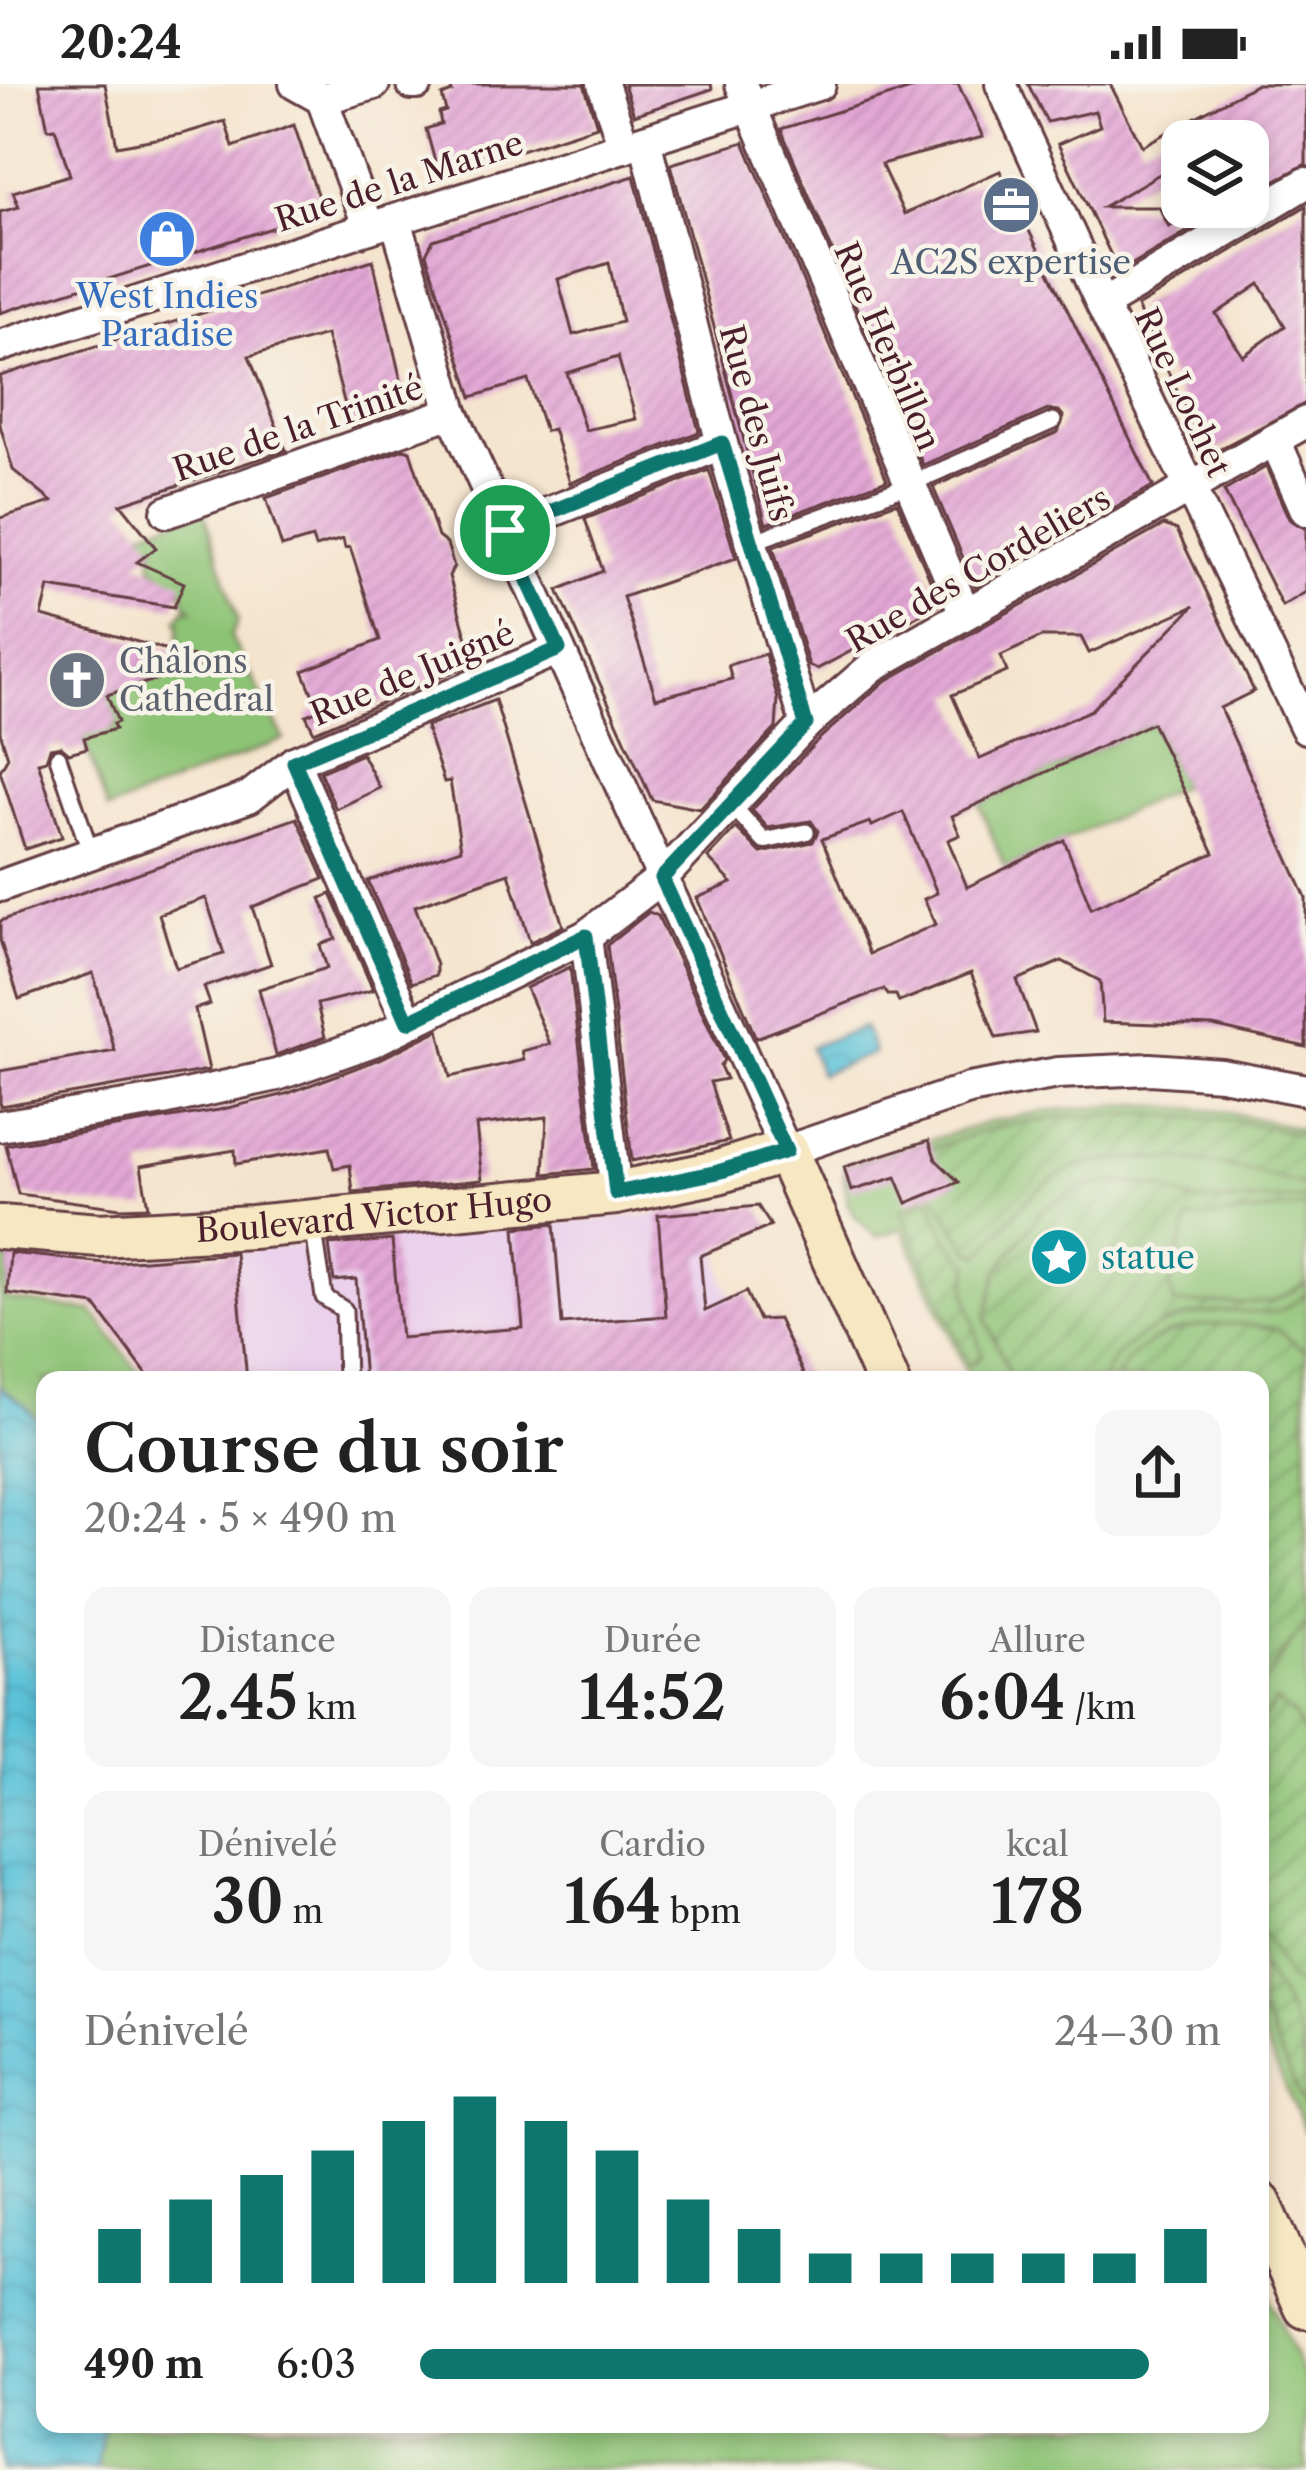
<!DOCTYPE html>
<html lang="fr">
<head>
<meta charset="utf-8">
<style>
	:root { --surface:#fff; --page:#f6f6f6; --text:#222; --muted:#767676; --accent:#0f766e }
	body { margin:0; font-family:"Libre Caslon Text",serif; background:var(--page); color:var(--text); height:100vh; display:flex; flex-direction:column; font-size:45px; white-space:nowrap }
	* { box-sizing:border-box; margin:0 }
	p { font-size:39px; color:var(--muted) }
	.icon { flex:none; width:66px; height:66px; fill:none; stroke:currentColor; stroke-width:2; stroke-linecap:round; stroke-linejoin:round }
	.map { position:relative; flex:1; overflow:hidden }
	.drawer { position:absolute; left:36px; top:1287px; width:1233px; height:1062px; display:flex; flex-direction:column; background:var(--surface); border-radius:24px; box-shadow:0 6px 18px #0003 }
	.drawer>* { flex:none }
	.buttons { position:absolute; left:1161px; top:36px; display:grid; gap:24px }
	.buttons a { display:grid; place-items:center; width:108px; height:108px; border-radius:24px; background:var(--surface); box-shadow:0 6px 18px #0003; font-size:60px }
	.pin { position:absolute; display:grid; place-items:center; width:102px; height:102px; color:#fff; margin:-51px; border:6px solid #fff; border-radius:50%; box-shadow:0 3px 12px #0007 }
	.round { display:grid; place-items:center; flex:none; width:126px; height:126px; border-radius:24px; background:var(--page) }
	.head { display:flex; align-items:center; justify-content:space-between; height:204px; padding:0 48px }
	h1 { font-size:66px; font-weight:600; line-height:90px }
	.stats { display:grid; grid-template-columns:repeat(3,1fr); gap:18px; height:204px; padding:12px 48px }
	.stats div { display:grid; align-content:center; border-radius:24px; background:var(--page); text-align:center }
	.stats b { font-size:60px; font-weight:600 }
	.stats small { font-size:33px; font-weight:400 }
	.stats p { font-size:33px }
	.chart { height:336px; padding:24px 48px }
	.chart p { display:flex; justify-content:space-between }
	.chart svg { width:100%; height:216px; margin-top:12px; stroke:var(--accent); stroke-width:6 }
	ul { padding:0 48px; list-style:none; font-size:39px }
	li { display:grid; grid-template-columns:192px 144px 1fr; align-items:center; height:90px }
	li i { height:30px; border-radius:15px; background:var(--accent) }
	.status { display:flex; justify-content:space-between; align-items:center; height:84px; padding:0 60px; background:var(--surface); direction:ltr }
	.status svg { height:33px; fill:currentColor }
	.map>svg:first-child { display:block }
	.built { fill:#ebd1eb }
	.green { fill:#8dc375; stroke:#6c7150; stroke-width:3 }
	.garden { fill:url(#garden-furrows); stroke:#6c7150; stroke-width:3 }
	.water { fill:url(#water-waves); stroke:#527082; stroke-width:3 }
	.building { fill:url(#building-hatch); fill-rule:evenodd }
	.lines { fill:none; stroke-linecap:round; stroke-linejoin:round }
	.lane-casing { stroke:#643d43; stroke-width:21 }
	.street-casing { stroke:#643d43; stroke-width:36 }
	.secondary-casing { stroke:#643d43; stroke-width:48 }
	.lane { stroke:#fff; stroke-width:15 }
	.street { stroke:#fff; stroke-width:30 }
	.secondary { stroke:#f7e8c3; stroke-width:42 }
	.route-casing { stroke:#fff; stroke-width:24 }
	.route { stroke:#0f766e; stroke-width:15 }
	.labels { text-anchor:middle; stroke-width:9; stroke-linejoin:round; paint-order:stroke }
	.street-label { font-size:33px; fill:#4a1f2b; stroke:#f7f3e8 }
	.service-label { font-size:33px; fill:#4e5e75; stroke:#f7f3e8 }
	.shop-label { font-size:33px; fill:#366cbe; stroke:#f7f3e8 }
	.worship-label { font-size:33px; fill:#5b616d; stroke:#f7f3e8; text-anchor:start }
	.culture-label { font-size:33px; fill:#0d838f; stroke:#f7f3e8; text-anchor:start }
</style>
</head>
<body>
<div class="status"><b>20:24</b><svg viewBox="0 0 49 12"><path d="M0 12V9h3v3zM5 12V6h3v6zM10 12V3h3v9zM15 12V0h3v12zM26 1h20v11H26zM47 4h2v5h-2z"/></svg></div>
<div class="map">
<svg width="1306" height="2386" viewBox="0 0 1306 2386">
	<defs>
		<pattern id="garden-furrows" width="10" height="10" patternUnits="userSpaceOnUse" patternTransform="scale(3)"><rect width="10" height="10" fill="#8dc375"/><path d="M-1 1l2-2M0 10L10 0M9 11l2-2" fill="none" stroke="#759e60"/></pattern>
		<pattern id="water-waves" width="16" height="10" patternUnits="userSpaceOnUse" patternTransform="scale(3)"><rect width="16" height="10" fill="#5bc2d9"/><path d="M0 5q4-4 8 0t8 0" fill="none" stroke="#51a6ba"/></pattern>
		<pattern id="building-hatch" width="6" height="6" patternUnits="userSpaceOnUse" patternTransform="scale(3)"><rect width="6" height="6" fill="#e3a7d6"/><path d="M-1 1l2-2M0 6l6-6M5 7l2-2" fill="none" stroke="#c48fb8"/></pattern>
	</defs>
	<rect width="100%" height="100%" fill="#f7f3e8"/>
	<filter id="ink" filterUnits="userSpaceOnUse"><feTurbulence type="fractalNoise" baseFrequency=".00833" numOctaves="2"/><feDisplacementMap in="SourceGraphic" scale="24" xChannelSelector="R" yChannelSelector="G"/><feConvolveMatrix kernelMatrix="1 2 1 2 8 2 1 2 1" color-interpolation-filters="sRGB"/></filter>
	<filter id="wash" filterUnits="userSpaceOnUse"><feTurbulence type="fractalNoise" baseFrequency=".004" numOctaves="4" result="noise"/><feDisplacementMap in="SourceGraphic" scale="48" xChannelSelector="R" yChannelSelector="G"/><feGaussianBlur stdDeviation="2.7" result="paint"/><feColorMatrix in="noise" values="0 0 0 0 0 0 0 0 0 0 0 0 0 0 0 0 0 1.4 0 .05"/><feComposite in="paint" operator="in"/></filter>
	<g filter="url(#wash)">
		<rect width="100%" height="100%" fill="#f5e4cd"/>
		<path class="built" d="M715,1125L723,1194L742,1237L778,1235L806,1296H151L99,1222L7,1209L10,1167L105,1179Z"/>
		<g class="green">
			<path d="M204,426L238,537L231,553L284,655L108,726L82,650L115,644L113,640L118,637L104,612L169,590L173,594L176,591L180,539L177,536L185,525H192L186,520L181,505L152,482V468L156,463L135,449Z"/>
			<path d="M1152,639L1182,702L1005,784L979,720Z"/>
			<path d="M1139,1020L1228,1028L1306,1046V2050L1260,1947V1296H970L902,1144L877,1153C848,1127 843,1122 845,1082L993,1037L1047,1027Z"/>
			<path d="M0,1165L10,1167L6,1215L92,1227L145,1296H45V1345L0,1305Z"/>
			<path d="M1260,2193L1306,2299V2386H97L104,2340H1260Z"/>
		</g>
		<g class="garden">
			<path d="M1140,1030L1238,1037L1306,1052V1103C1242,1079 1110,1057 1051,1096C1022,1115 1003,1144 981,1171L970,1167L910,1072L996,1043L1065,1033Z"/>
			<path d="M1119,1097L1160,1104L1195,1118L1306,1115V1123L1188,1136L1170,1203L1174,1219C1182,1221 1264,1219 1271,1217C1283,1214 1296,1205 1306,1199V1209C1297,1216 1286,1226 1274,1228C1259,1231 1243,1227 1228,1227C1181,1229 1120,1249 1103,1296H1012L986,1235L997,1188L1041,1127L1082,1102Z"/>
			<path d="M929,1113L948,1157L970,1181L966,1206L982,1272L969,1281L901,1126Z"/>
			<path d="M1244,1240L1277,1245L1306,1267V1538L1260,1604V1296H1116C1140,1247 1194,1239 1244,1240Z"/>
			<path d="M1276,1617L1292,1630L1306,1653V1898L1300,1904L1288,1894L1260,1845V1639Z"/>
			<path d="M1260,1881C1298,1936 1306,1960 1306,2027L1260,1925Z"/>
		</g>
		<g class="water">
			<path d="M864,943L874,969L820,990L810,963Z"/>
			<path d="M0,1303L25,1321L45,1344V2340H104L97,2386H0Z"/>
		</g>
		<g id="blocks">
			<g class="building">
				<path d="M39,0H105L117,62L182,50L225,37L233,63L294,41L323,128L0,229V128L19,123L13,108L70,91L55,44L48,45Z"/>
				<path d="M450,0H584L597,42L439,92L426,45L441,40L439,29L446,27L442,12L452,8Z"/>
				<path d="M624,0H711L712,5L634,31Z"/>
				<path d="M927,0H958L983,53L881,80L904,130L1000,87L1153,402L975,502L933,403L1058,348L1064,333L1059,327L1048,326L923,381L781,45Z"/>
				<path d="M1028,0H1110L1142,62L1257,0H1306V80L1248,111V57H1169L1180,78L1103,123H1159L1169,143L1182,135L1198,141L1119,188L1058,60L1100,42L1095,27L1047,38Z"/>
				<path d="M744,58L887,396L766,440L671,80Z"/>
				<path d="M634,92L699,348L570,399L553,345L545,347L528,296L472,313L426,170L433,156ZM609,179L622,238L573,251L558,195ZM618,273L636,335L585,346L567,289Z"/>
				<path d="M1306,122V319L1208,371L1137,223ZM1260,200L1285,242L1243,272L1216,230Z"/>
				<path d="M373,176L407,323L351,343L326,251L249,272L286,366L121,420L156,464L137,478L184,499L174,523L49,503L42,532L212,578L107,611L118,638L113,640L115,645L84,654L87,664L69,669L61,662L50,664L46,676L38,678L62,753L25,765L0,687L8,673L0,648V434L52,418L13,386L0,341V292Z"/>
				<path d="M404,365L410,367L438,453L447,460L454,482L449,492L474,579L314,648L306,631L319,626L303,587L380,556L350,463L345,464L343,455L315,463L312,454L282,463L266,414Z"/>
				<path d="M1266,383L1289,435L1306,445V508L1282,522L1224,407Z"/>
				<path d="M709,386L736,474L623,513L656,614L732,595L728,581L765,570L778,615L776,644L700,725L652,716L558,506L603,487L585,435Z"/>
				<path d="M897,418L940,520L817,585L809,582L773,463Z"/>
				<path d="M1164,441L1177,446L1254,607L1220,624L1306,814V963L1213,942L1103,938L1100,897L1062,877L1017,896L1036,948L996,954L971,889L899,918L896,911H888L884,905L756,954L697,814L732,799L708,774L736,744L761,769L813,758L818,747L811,737L768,744L752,726L820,654L884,598ZM1194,522L1091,626L980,675L952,611L1007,588L1001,572L1041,553H1081L1089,569ZM1152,639L1214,769L1091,824L1064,756L967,803L948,756L960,751L952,732ZM903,728L937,809L924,815L936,840L869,870L822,755L870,738L872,742Z"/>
				<path d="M495,616L563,842L530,858L509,789L415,822L436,881V891L412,899L368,797L461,765L450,697L444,698L426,643Z"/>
				<path d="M362,670L380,704L336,725L320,688Z"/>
				<path d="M297,734L324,795L252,823L271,880L204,903L210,920L195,925L209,986L0,1022V987L115,967L93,889L19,915L0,856V837ZM206,814L224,870L176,884L159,830Z"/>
				<path d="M331,810L373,906L317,920L325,953L276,971L259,905L327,884L320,861L336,855L321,814Z"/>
				<path d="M649,828L658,832L724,976L720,982L726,995L710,998L729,1057L632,1077L607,861Z"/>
				<path d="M570,883L594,1085L544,1090L547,1033L476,1041L482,1096L353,1108L350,1081L334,1084L329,1064L236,1080L235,1066L141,1082L148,1123L120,1124L18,1110L6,1061L219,1026L286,1010L380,975L439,946L450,993L524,976L522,967L550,960L526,904Z"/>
				<path d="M929,1056L936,1076L959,1098L907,1119L896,1093L851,1107L844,1083Z"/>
				<path d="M758,1122L771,1142L700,1172L705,1227L746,1208L759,1236L778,1235L806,1296H748L746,1293L364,1296L356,1195L334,1197L329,1161L392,1156L401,1254L523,1244L515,1144L554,1140L562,1240L666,1232L658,1131Z"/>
				<path d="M10,1169L105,1179L235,1169L247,1296H151L95,1221L7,1209Z"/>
			</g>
		</g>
	</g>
	<g filter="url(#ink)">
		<use href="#blocks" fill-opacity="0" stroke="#643d43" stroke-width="3"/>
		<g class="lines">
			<g class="lane-casing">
				<g id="lane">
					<path d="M752,458L908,401L1053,337"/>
					<path d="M58,673L91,770"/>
					<path d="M731,720L764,757L806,748"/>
					<path d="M313,1141L324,1213L344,1226L346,1296"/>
				</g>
			</g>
			<g class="street-casing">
				<g id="street">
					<path d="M295,0L322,15L369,144"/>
					<path d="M412,0H417"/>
					<path d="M603,0L624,63"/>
					<path d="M741,0L964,527"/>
					<path d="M1001,0L1102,221L1306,644"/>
					<path d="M322,15L374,0"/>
					<path d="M645,56L722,360L806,640"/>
					<path d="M396,136L452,328L786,1067L969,1005L1058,989L1150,985L1221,990L1306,1006"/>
					<path d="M1102,221L1306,99"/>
					<path d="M0,262L820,0"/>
					<path d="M1275,356L1306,426"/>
					<path d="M167,428L452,328"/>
					<path d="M505,446L722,360"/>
					<path d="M294,678L408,938"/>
					<path d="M0,802L249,713L294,678L559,565"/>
					<path d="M586,852L616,1109"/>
					<path d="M0,1042L163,1016L277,991L373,957L586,852L662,794L806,640L873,582L1306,338"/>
				</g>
			</g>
			<g class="secondary-casing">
				<g id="secondary">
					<path id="s1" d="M0,1143L99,1151L252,1143L616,1109L718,1088L786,1067L887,1296"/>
					<path d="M1260,2120L1306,2223"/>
				</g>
			</g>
			<use href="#lane" class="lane"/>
			<use href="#street" class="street"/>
			<use href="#secondary" class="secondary"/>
		</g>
	</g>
	<g class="lines" filter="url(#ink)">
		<g class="route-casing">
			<path id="route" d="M722,359L806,640L662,794L786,1067L718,1088L616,1109L586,852L408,938L294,678L559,565L505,446Z"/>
		</g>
		<use href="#route" class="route"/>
	</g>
	<defs>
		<g id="office-disc" transform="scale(3)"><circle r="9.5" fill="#5c6f8a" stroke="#f7f3e8"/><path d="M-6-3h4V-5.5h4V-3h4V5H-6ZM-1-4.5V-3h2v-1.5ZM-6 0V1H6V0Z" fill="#fff"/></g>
		<g id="shop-disc" transform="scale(3)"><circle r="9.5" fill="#3f7fe0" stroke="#f7f3e8"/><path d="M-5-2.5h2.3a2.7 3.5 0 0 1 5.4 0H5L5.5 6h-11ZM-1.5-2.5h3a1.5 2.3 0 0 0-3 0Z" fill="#fff"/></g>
		<g id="church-disc" transform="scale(3)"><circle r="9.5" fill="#6b7280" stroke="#f7f3e8"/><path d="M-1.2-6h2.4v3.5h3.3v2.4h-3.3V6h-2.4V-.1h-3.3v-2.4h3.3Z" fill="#fff"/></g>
		<g id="sight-disc" transform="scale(3)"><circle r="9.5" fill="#0f9aa8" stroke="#f7f3e8"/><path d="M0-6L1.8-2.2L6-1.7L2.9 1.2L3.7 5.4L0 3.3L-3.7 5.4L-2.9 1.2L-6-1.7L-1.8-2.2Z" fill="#fff"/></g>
	</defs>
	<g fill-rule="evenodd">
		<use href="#office-disc" x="1011" y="121"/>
		<use href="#shop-disc" x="167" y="155"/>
		<use href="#church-disc" x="77" y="596"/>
		<use href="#sight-disc" x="1059" y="1173"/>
	</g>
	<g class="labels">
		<g class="street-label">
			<text transform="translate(399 97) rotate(-18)" y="12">Rue de la Marne</text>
			<text transform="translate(888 262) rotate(67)" y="12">Rue Herbillon</text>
			<text transform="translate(1183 308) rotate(65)" y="12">Rue Lochet</text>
			<text transform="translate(757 339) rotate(75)" y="12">Rue des Juifs</text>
			<text transform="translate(298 344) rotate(-19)" y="12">Rue de la Trinité</text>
			<text transform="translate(978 485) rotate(-30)" y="12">Rue des Cordeliers</text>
			<text transform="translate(412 589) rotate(-23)" y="12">Rue de Juigné</text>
			<text dy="12" stroke="none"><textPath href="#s1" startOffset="375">Boulevard Victor Hugo</textPath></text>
		</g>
		<g class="service-label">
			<text x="1011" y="190">AC2S expertise</text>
		</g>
		<g class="shop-label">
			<text x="167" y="224">West Indies<tspan x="167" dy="38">Paradise</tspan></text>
		</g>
		<g class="worship-label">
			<text x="119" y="589">Châlons<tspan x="119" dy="38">Cathedral</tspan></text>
		</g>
		<g class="culture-label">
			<text x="1101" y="1185">statue</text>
		</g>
	</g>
</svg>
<div class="buttons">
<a><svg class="icon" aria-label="layers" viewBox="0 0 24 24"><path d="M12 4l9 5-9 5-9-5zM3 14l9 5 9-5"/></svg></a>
</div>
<div class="pin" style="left:505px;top:446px;background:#1e9e55"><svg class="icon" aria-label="arrive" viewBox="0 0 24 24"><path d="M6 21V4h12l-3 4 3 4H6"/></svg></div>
<section class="drawer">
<div class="head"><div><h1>Course du soir</h1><p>20:24 · 5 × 490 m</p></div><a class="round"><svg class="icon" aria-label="share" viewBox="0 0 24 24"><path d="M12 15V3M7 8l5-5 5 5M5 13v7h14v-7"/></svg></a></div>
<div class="stats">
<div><p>Distance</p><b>2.45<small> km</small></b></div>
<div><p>Durée</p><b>14:52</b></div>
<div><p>Allure</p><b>6:04<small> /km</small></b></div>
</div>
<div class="stats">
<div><p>Dénivelé</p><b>30<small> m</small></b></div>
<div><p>Cardio</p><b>164<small> bpm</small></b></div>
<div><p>kcal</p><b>178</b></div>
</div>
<div class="chart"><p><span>Dénivelé</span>24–30 m</p>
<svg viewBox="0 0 160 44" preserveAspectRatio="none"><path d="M5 44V33M15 44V27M25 44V22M35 44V17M45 44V11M55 44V6M65 44V11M75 44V17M85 44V27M95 44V33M105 44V38M115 44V38M125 44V38M135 44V38M145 44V38M155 44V33"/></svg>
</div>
<ul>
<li><b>490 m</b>6:03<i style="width:91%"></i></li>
</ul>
</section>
</div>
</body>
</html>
